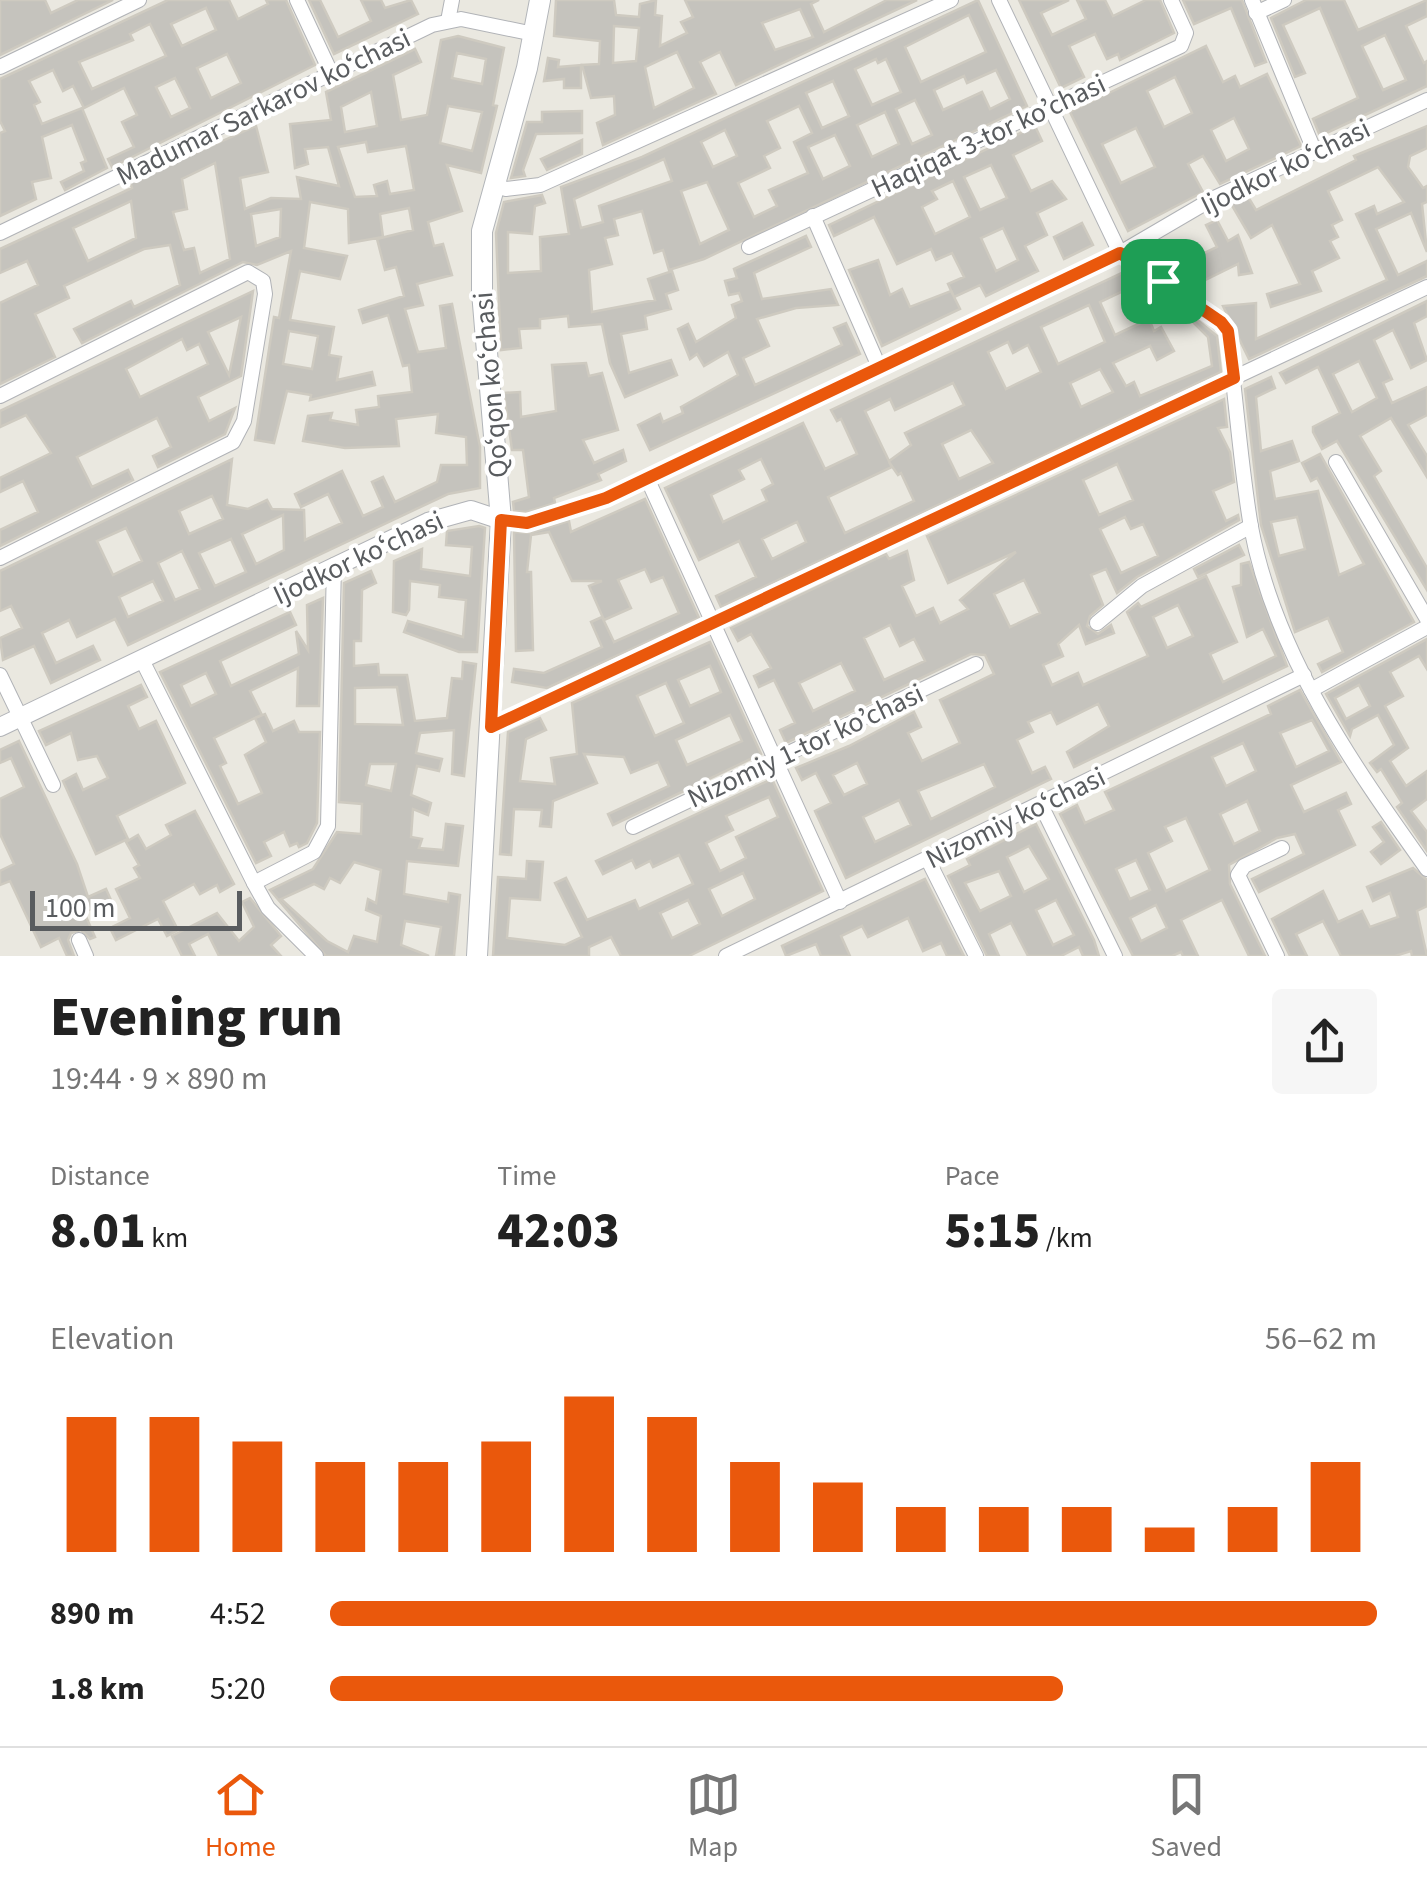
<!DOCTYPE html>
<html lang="en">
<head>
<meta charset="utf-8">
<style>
	:root { --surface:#fff; --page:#f6f6f6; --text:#222; --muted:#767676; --line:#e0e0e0; --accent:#ea580c }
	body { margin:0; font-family:"Source Sans 3",sans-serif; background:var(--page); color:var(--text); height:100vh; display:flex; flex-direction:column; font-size:38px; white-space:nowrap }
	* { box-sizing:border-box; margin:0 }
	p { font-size:32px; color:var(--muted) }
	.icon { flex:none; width:55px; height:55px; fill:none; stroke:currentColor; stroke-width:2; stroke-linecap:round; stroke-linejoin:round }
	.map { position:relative; height:956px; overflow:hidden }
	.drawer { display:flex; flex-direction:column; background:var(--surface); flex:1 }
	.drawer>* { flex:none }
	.scale { position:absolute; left:30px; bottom:25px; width:212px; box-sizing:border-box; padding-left:10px; border:5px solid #595c5f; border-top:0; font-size:28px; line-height:35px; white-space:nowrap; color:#595c5f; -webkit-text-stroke:8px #fff; paint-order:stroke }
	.pin { position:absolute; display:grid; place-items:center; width:85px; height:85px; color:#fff; margin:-42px; border-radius:20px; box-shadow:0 5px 15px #0006 }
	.round { display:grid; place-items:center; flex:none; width:105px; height:105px; border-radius:10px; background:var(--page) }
	.overview { display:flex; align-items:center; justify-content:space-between; height:170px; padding:0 50px }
	h1 { font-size:55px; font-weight:800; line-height:75px }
	.figures { display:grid; grid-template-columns:repeat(3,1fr); gap:15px; height:170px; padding:10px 50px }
	.figures div { display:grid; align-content:center }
	.figures b { font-size:50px; font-weight:800 }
	.figures small { font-size:28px; font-weight:400 }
	.figures p { font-size:28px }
	.chart { height:280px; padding:20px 50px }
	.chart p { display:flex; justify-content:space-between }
	.chart svg { width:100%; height:180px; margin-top:10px; stroke:var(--accent); stroke-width:6 }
	ul { padding:0 50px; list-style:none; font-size:32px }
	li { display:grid; grid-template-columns:160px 120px 1fr; align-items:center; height:75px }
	li i { height:25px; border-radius:12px; background:var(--accent) }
	.dock { display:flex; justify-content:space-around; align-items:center; height:140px; border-top:2px solid var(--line); background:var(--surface); font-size:28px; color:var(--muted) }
	.dock a { display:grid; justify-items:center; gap:5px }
	.dock .active { color:var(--accent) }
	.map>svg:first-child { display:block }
	.building { fill:#c5c3bd; stroke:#cecac0; stroke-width:2.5; fill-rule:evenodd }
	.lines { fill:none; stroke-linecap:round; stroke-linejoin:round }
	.minor-casing { stroke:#b1b3b7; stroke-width:16 }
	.tertiary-casing { stroke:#b1b3b7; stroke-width:20 }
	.secondary-casing { stroke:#b2b5b9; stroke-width:22 }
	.minor { stroke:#fff; stroke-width:14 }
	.tertiary { stroke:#fff; stroke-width:18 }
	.secondary { stroke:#fff; stroke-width:20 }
	.route-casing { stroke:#fff; stroke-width:20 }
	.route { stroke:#ea580c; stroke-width:12 }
	.labels { text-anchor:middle; stroke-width:8; stroke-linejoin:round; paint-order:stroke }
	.street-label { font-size:28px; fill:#595c5f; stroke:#fff }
</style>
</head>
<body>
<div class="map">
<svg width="1427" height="956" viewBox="0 0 1427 956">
	<rect width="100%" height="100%" fill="#eae8e0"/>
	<g class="building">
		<path d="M0,0H45L51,13L78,0H113L0,55Z"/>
		<path d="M168,0H229L238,19L268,4L266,0H286L315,65L112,167L108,159L134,147L122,122L137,115L124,88L84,108L73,86L63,91L53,70L29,81L40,102L34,105L42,124L82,108L107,168L65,190L61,182L84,171L81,163L86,161L72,125L42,137L51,178L32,182L36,199L0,216V133L5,131L0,121V79ZM206,8L216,30L182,46L171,24ZM150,24L166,56L92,89L79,62L133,40L130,34ZM227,54L241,83L211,98L197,68ZM175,78L190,108L171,117L156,87Z"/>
		<path d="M309,0H320L338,37L371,21L361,0H381L385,8L411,0L418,14L334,54Z"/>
		<path d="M556,0H614L616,15L639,17L640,4L656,0L655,15L662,16L660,46L687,33L681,22L693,17L685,0H819L811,4L824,32L887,0H917L736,85L720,52L700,62L716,94L603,145L597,123L615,115L614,96L591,98L582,65L599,64L600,41L554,36ZM800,9L813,37L775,50L762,23ZM614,26L639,28L636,61L613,63ZM677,52L694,88L654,108L645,67Z"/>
		<path d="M978,0L1027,106L704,259L669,270L663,250L654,253L642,211L614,219L618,235L605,238L612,264L589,270L592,312L655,300L648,279L672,271L678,290L666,294L671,309L645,316L647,329L621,334L629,373L671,360L677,375L625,397L610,363L602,324L569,327L568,316L540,319V328L519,329L521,348L501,350L496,233L504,202L542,195L545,203L535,206L532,234L508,232V273L541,271L540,237L569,234L561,187L642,157ZM969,15L986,52L921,82L905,47ZM876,59L878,63L886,59L901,92L872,105L855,69ZM996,70L1010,99L990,109L982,92L943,110L934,90L964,76L967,83ZM833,81L849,116L822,128L806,93ZM915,100L932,135L912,144L896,109ZM799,106L812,133L794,142L808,173L769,190L777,206L754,217L738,183L770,168L764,156L780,148L767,121ZM885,112L899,144L872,157L857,125ZM725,130L737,156L713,167L701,142ZM835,135L850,166L823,179L808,147ZM664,159L672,181L599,206L603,222L581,228L574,199ZM707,182L729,230L700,244L681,191Z"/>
		<path d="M1019,0H1069L1041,13L1052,35L1086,19L1077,0H1105L1113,16L1146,0H1160L1174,33L1120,60L1118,54L1107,59L1095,34L1069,46L1084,77L1061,88Z"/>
		<path d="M1183,0H1242L1266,62L1255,66L1231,8L1194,24Z"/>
		<path d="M1306,0H1344L1358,30L1427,0V16L1406,26L1424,63L1427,61V86L1320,136L1313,119L1358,98L1320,8L1283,25L1305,73L1295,77L1271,18ZM1385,35L1406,80L1383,90L1362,46Z"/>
		<path d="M458,36L504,48L493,105L497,106L481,173L447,165L462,211L428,222L434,246L443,244L452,275L417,284L423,305L405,309L418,352L446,348L440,306L452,304L480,447V488L448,494L128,645L115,619L77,637L69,620L42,633L56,663L93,646L100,660L51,683L34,646L3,660L0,638L22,628L11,606L0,611V571L232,459L227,505L248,509L267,500L272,509L304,510L305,540L342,523L328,494L301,507L295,494L342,471L363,516L383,507L372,482L383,477L395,502L437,482L441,465H467L466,437L436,433L438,414L396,419L399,446L345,448L303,441L308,416L332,413L330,420L358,425L356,410L379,407L378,396L412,392L409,365L403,366L388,315L363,323L359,310L404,296L396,267L385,270L377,239L413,230L409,208L380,214L383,237L349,243L348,209L310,202L304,248L347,256L340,279L300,271L290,320L334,327L329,355L341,357L337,380L372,372L375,385L310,400L311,395L287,391L274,443L255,440L274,317L279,318L291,251L257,265L243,262L82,343L74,329L131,301L134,307L180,285L170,245L144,249L64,286L69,298L35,314L55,357L0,384V303L38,285L27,261L0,273V249L132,188L130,182L256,126L268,172L240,178L245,209L271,198L301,199L297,177L339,186L328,147L305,149L308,164L295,168L290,124L331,120L326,92L415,49L421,62L393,75L401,120L427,115L441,40ZM457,53L486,59L482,84L452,78ZM371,92L377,126L345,132L341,107ZM448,106L482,112L472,151L440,143ZM366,142L368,152L406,146L414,190L390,194L387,181L374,185L377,196L355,197L338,147ZM215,163L230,259L200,273L194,248L184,250L173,212L187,209L182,179ZM131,201L136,238L88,261L73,228ZM281,209L280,237L256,246L251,214ZM289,331L318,336L312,369L283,364ZM212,496L223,519L189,534L179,511ZM283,515L284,550L256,564L242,534ZM126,528L142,561L113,575L97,541ZM231,539L246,572L215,586L199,553ZM182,551L200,589L175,600L158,563ZM153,581L163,601L128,617L119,597Z"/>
		<path d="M1206,46L1223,82L1235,76L1240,87L1267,74L1301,146L1220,184L1203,156L1188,164L1203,192L1128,231L1070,112ZM1175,77L1192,113L1164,127L1147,91ZM1234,118L1249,149L1226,161L1211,130ZM1136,128L1155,167L1121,183L1102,144Z"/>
		<path d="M548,58L559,60L558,67L581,65V88H564V79L544,81Z"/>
		<path d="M582,111V133L536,134L523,170L525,176L511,178L527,122H542V112Z"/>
		<path d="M1035,126L1042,141L1013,155L1031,191L1052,181L1066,199L1037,213L1047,235L1025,246L1038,271L986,296L980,285L954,297L948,284L964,277L952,253L936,260L931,249L897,264L874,217L834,236L829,225ZM991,165L1007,198L980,210L964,177ZM953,181L970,217L935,234L922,207L937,199L932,191ZM1003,228L1018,260L996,271L981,238Z"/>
		<path d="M1427,126V148L1410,156L1408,167L1423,188L1427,186V202L1422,204L1427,252L1411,213L1376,229L1398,275L1427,261V276L1249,359L1223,306L1256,303V339L1387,280L1356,214L1374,206L1377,214L1404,202L1378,167L1328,191L1342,220L1332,225L1338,237L1330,241L1339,258L1312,271L1321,291L1271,307L1267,294L1300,284L1272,225L1251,238L1230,202L1247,195L1256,210L1356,160L1354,156Z"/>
		<path d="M582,140V154L547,170L541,159Z"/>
		<path d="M1217,220L1228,241L1238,235L1252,273L1239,275L1238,264L1205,280L1194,258L1217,247L1206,225Z"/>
		<path d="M1082,223L1093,245L1064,259L1054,237Z"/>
		<path d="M806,236L811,247L754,273L762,299L831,289L838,305L796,308L757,319L769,346L743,358L755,385L842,345L834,328L846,323L860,354L650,450L638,425L660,414L663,422L683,413L681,407L738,375L728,352L704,366L697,354L690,359L678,329L688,324L696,342L736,318L732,305L742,301L739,293L729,295L725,281L737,278L734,269Z"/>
		<path d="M878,260L890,295L902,289L910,307L951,291L960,309L882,346L849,270Z"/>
		<path d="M1128,270L1140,283L1100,302L1115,335L1149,319L1154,331L1161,327L1174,351L1157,360L1150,346L1113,363L1126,386L1134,382L1140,396L1212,366L1208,337L1165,294L1217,336L1221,372L721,607L716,596L756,577L739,541L699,560L665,488L803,423L825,469L857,454L841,419L837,421L831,410ZM1089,305L1105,342L1058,364L1041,327ZM1008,342L1013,353L1028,345L1041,372L1006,389L988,352ZM1100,369L1113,392L1081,407L1070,383ZM953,383L964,405L905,433L911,445L889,461L865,411L890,399L895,410ZM971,430L993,463L959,479L942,444ZM761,459L773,484L762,490L767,501L723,522L711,495L744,479L739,470ZM889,462L898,475L901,473L914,501L845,533L828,497L892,467ZM797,522L806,542L772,559L762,539Z"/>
		<path d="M253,291L241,376L198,397L209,421L235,408L225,434L158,467L153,456L171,447L157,418L77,457L92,487L128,470L133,480L0,546V530L38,512L23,481L0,492V478L51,453L26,415L0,427V411ZM241,317L229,375L208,332ZM182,339L187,350L199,344L208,364L140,397L126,369Z"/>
		<path d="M1427,301V316L1414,323L1427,360L1411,368L1393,330L1374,340L1392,379L1383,383L1392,403L1427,387V415L1408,425L1427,456V477L1391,418L1360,436L1381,471L1374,476L1427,568V590L1337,441L1322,449L1313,432V427L1340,413L1318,367L1286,383L1280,373ZM1359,361L1377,398L1352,412L1333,374Z"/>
		<path d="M586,363L589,376L602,373L618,430L583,440L594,463L623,450L626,461L598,474L601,480L554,498L555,503L526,512L514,511L513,502L529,497L523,450H512L504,393L520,392L521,417L556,411L552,365Z"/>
		<path d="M1271,377L1275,388L1256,397L1261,451L1292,441L1299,461L1270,471L1275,499L1318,491L1339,575L1364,564L1317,478L1311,481L1302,463L1320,454L1414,622L1322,672L1318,664L1343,652L1328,618L1295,632L1261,525L1245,389ZM1297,517L1305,549L1279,556L1271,522Z"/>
		<path d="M1224,399L1227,427L1218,428L1230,452L1234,482L1213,491L1226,521L1238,515L1239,520L1137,577L1117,593L1106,569L1091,575L1103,605L1090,616L1087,626L1098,634L1111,625L1114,633L1086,644L1079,625L1058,644L1063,656L1043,665L1052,685L1078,673L1083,685L1148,656L1127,612L1138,603L1141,607L1206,576L1237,642L1210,654L1223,682L1276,656L1263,629L1247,637L1233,587L1241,585V564L1249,562L1287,666L1074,767L1067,752L1109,726L1098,704L1057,724L1051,712L1028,722L1033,732L1017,740L1032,773L1045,767L1051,779L846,878L815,811L831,803L816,773L802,780L796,768L849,746L914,712L921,727L908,733L922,761L960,743L940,700L994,674L985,655L971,654L786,743L780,730L795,723L774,680L759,687L754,676L771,668L751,634L738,641L731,628L886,554L889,559L907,551L914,580L902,586L916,616L933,608L940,623L968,609L960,600L1016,552L948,583L927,536ZM1117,464L1133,500L1099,515L1083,480ZM1125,517L1131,529L1143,524L1158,556L1121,573L1100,529ZM1024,580L1040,613L1010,627L994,594ZM1178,605L1193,636L1167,648L1153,617ZM890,625L900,646L914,639L925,661L884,680L864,638ZM841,663L855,691L813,711L799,683ZM857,763L867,784L844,795L833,775ZM984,764L995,787L931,819L918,791ZM899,800L911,825L875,842L863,817Z"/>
		<path d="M645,499L699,618L547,688L512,682L514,669L544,673L602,647L591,622L602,617L614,642L679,613L663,577L651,582L645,569L618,580L631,608L604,620L589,586L602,581H572L549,532L531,535L527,572H531L533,650L516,651L514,532L530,533L569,521L571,532Z"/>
		<path d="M479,526L485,528L477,652H459L404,632L408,621L463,637L466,600L439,597L440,585L410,581L409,610L406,615L393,612L394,561L422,549L421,569L470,576L472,547L446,545L447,531Z"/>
		<path d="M1239,545L1244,555L1198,577L1194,569Z"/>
		<path d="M371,571L376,583L362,590L361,641H354V666L378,664L379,675H407L415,721L447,718L452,678L462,679L463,662L476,664L464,776L452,774L454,730L420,733L416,753L442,759L439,771L417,766L411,795L431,803L428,815L413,809L411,837L422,839L419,848L443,850L446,824L463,826L458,866L407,861L404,894L448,902L449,893L460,895L454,956H436L441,927L405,921L401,945L429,956H326L270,890L313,869L337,832L361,834L362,804L339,802L344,583ZM397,687L403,725L355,724V688ZM370,764H396L391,791L366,785ZM354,862L381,870L376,903L368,899L366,910L381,916L377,942L354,936L348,952L327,941L281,899L314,884L324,889L330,878L340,883Z"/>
		<path d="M323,598L319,706H297L298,668L250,691L262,715L255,718L265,714L273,731L294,721L299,732H320L317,823L307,843L299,847L297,843L290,846L284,832L264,842L271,856L256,863L160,672L290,612L296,625L220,661L231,686L299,654L296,631L308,650L307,605ZM206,673L216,694L191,706L181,685ZM255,718L266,742L245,755L262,793L238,804L220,766L226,763L214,738Z"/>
		<path d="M1427,639V669L1419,656L1390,672L1403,696L1385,706L1408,748L1390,761L1406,786L1427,771V799L1411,811L1427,832V851L1397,807L1402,803L1381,769L1377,772L1370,763L1394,745L1378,715L1352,729L1350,736L1326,694ZM1359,685L1370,706L1346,719L1335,698Z"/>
		<path d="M710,642L761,754L613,825L608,814L669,786L658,762L631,773L624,757L584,754L597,783L553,801L551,827L540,826L542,810L514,809L511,855L500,854L508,732L540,718L546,730L526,739L520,781L555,784L551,758L577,754L572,703ZM710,666L721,692L690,706L678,680ZM666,683L684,723L655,736L637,696ZM730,715L742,741L687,765L676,740Z"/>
		<path d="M141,685L147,697L128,706L139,729L156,721L185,783L117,816L128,839L96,854L63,781L76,774L83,790L108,778L97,756L78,760L71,733L46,745L39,731Z"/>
		<path d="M1300,690L1341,762L1291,785L1304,812L1346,793L1351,804L1338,810L1355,845L1259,892L1252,879L1304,854L1295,834L1277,838L1229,865L1230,884L1265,956H1249L1222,900L1181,920L1198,956H1183L1181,952L1172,956H1133L1060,814L1077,805L1085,823L1114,810L1105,792L1271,714L1268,706ZM1312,720L1329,751L1296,767L1280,733ZM1243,743L1256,771L1226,786L1212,757ZM1247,801L1260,831L1234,844L1220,814ZM1186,818L1210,870L1166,891L1148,853L1172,841L1165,827ZM1136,860L1150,890L1130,899L1116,869ZM1156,905L1167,928L1141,941L1130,918Z"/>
		<path d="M19,741L77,864L88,897L106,889L111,900L84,912L95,937L90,939L81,930L71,933L68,940L74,956H67L59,938L41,947L10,881L0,885V871L14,864L0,834V799L24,787L11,758L0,763V750Z"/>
		<path d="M772,779L823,891L689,956H621L611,937L589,947V956H493L498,877L526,879L527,861L543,862L540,900L510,898L507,938L565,945L582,937L555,883L566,878L587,920L635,900L639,909L667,896L693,884L679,855L653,867L650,861L636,868L632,860L603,874L596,861ZM769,797L778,817L736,837L746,858L720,871L706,843L733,830L726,816ZM743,873L755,899L722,916L709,889ZM688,900L700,924L672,938L660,913Z"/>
		<path d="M195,811L234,884L220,892L217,885L200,894L194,884L163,901L178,930L167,936L158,919L116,940L110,928L130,918L116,889L140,878L134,868L139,865L126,842L138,835L146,849L171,835L166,825Z"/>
		<path d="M1381,822L1400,850L1381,864L1371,852L1384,842L1373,827Z"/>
		<path d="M1036,824L1094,940L1099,956H1083L1079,947L1061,956H1028L1011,923L989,934L999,956H987L948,876L970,865L967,859ZM1029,846L1049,879L1024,892L1007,857ZM999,871L1011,896L980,911L965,883ZM1056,900L1074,935L1053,945L1036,910Z"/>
		<path d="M1413,868L1427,880V906L1417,911L1427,956H1412L1411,951L1395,956H1341L1323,921L1296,934L1307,956H1290L1272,919L1323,891L1338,922L1362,911L1370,927L1398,917L1390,893L1373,901L1367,887Z"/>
		<path d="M925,879L964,956H947L941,943L923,951L908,918L868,937L862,926L841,936L850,956H821L816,944L786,956L782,946Z"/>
		<path d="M250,898L281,936L271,945L281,956H219L208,934L189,944L195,956H182L172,936L217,913L239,941L254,927L242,902Z"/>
	</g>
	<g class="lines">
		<g class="minor-casing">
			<g id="minor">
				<path d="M297,0L331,73"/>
				<path d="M999,0L1120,253L1191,297L1227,331C1236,395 1240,463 1251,527C1275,655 1353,765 1427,869"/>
				<path d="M1252,0L1314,150"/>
				<path d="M1256,13L1284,0"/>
				<path d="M448,21L452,0"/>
				<path d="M0,67L139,0"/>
				<path d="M492,185L506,189L540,185L951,0"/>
				<path d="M813,216L880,369"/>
				<path d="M0,233L432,25L461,19L534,34"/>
				<path d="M749,247L1181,46L1186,33L1171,0"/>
				<path d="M0,396L248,272L263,281L265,294L244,421L233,442L0,558"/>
				<path d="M1336,462L1427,619"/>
				<path d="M647,478L840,902"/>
				<path d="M501,520L527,523L606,498L1120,253L1214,198L1427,100"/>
				<path d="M1097,623L1142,586L1251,526"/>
				<path d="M142,660L254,883L314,852L328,826L334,565"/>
				<path d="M0,675L53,785"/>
				<path d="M1311,690L1427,627"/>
				<path d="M491,727L1427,287"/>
				<path d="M1041,805L1115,956"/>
				<path d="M633,827L976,664"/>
				<path d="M928,860L976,956"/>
				<path d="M254,883L268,908L316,956"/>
				<path d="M79,940L86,956"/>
				<path d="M726,956L1304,675"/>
				<path d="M1277,956L1238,875L1244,866L1282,848"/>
			</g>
		</g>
		<g class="tertiary-casing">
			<path id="tertiary" d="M0,727L428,522L471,510L501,520"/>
		</g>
		<g class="secondary-casing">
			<path id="secondary" d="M477,956L501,520L482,292V231L527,68L540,0"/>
		</g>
		<use href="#minor" class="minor"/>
		<use href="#tertiary" class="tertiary"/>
		<use href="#secondary" class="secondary"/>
	</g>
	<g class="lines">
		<g class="route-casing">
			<path id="route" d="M1120,253L1221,322L1228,331L1234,378L491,727L501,520L527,523L606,498Z"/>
		</g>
		<use href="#route" class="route"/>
	</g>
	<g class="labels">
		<g class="street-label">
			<text transform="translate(263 106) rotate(-26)" y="10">Madumar Sarkarov koʻchasi</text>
			<text transform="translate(988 135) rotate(-25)" y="10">Haqiqat 3-tor koʼchasi</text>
			<text transform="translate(1285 166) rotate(-26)" y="10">Ijodkor koʻchasi</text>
			<text transform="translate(490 385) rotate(-95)" y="10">Qoʻqon koʻchasi</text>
			<text transform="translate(358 557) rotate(-25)" y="10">Ijodkor koʻchasi</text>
			<text transform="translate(805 745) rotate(-25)" y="10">Nizomiy 1-tor koʼchasi</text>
			<text transform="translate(1015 817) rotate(-26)" y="10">Nizomiy koʻchasi</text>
		</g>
	</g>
</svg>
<div class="scale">100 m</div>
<div class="pin" style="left:1163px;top:281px;background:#1e9e55"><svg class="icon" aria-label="arrive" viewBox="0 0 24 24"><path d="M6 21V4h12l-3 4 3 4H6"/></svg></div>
</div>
<section class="drawer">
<div class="overview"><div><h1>Evening run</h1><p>19:44 · 9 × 890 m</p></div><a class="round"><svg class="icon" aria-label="share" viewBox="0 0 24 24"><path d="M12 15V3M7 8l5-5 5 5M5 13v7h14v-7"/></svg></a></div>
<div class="figures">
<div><p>Distance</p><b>8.01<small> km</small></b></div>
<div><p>Time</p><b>42:03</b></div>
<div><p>Pace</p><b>5:15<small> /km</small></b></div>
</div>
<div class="chart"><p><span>Elevation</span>56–62 m</p>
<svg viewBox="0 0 160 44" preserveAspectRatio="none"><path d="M5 44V11M15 44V11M25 44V17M35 44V22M45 44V22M55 44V17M65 44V6M75 44V11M85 44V22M95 44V27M105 44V33M115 44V33M125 44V33M135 44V38M145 44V33M155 44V22"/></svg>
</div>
<ul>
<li><b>890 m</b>4:52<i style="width:100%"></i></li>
<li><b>1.8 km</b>5:20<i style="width:70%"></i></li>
</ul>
</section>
<nav class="dock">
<a class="active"><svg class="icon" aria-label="home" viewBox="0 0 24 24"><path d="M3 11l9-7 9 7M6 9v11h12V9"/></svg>Home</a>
<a><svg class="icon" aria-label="map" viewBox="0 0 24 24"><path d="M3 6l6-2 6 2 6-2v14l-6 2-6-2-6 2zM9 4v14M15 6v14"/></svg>Map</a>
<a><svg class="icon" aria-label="saved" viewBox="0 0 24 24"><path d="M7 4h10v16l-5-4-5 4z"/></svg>Saved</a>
</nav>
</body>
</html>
